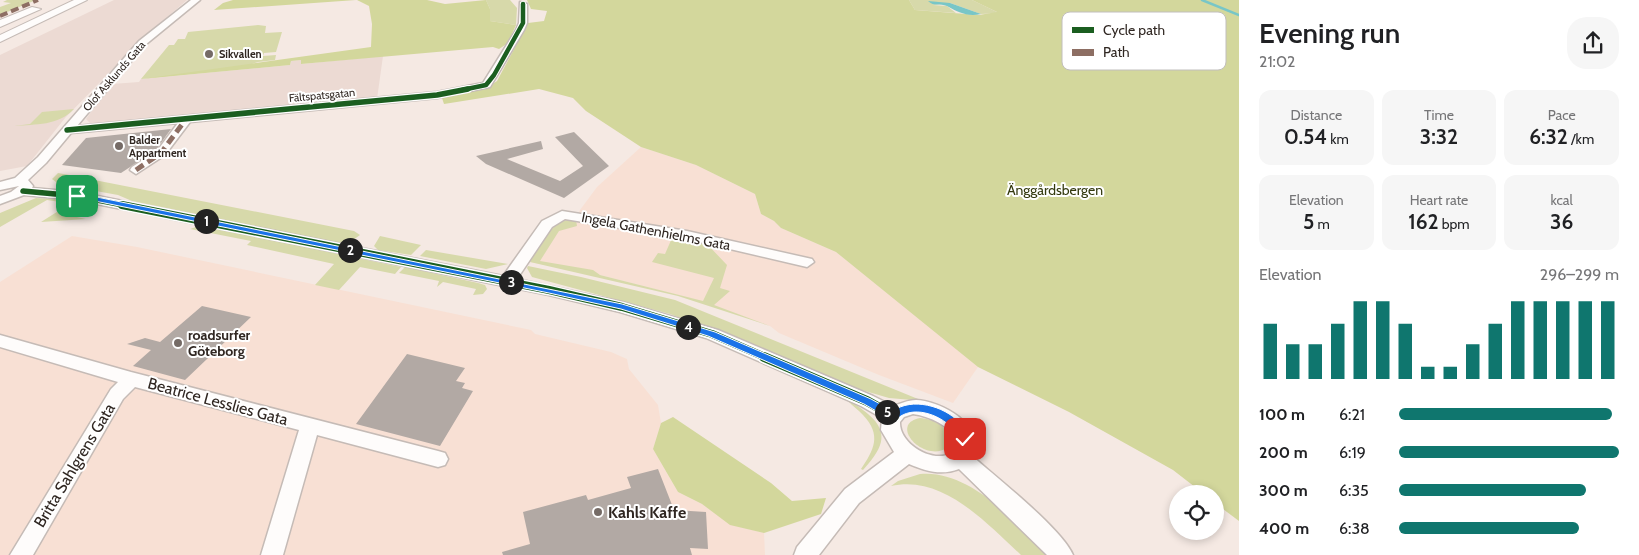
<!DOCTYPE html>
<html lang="en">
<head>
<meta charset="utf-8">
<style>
	:root { --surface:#fff; --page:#f6f6f6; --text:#202124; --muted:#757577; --accent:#0f766e }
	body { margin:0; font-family:Cabin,sans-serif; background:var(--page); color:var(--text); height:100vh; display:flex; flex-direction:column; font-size:19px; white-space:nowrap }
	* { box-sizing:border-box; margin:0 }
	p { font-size:16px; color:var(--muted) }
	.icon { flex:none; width:28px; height:28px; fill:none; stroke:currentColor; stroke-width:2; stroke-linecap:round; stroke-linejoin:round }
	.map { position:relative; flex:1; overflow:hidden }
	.side { display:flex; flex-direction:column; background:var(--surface); width:400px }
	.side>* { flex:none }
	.fabs { position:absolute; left:1169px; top:485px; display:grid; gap:10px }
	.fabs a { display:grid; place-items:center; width:55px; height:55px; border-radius:50%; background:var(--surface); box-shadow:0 2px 8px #0003; font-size:25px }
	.pin { position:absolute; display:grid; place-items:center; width:42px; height:42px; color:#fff; margin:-21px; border-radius:10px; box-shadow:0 2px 8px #0006 }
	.km { position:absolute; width:25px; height:25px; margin:-12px; border-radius:50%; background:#222; color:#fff; font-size:14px; line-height:25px; text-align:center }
	.round { display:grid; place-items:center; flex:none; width:52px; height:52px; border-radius:20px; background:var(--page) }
	.summary { display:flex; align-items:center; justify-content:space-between; height:85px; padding:0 20px }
	h1 { font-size:28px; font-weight:600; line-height:38px }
	.stats { display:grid; grid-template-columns:repeat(3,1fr); gap:8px; height:85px; padding:5px 20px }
	.stats div { display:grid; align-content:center; border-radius:12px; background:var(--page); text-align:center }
	.stats b { font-size:21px; font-weight:600 }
	.stats small { font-size:14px; font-weight:400 }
	.stats p { font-size:14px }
	.chart { height:140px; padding:10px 20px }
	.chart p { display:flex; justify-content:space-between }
	.chart svg { width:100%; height:90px; margin-top:5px; stroke:var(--accent); stroke-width:6 }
	ul { padding:0 20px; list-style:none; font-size:16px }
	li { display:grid; grid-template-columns:80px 60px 1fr; align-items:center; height:38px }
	li i { height:12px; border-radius:6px; background:var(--accent) }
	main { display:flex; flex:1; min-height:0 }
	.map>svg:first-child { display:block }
	.built { fill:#f8e0d4 }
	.industrial { fill:#ecdad3 }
	.green { fill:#d7d9aa }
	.forest { fill:#d3d79c }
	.water { fill:#78c6c7 }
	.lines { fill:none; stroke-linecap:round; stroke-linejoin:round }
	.stream { stroke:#78c6c7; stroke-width:2.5 }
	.building { fill:#b2a9a4 }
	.minor-casing { stroke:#c5bbb6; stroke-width:3 }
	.major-casing { stroke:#c5bbb6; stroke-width:2 }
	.minor { fill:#fefcfb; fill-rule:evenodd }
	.major { fill:#fefcfb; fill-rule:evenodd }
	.quiet-far1 { stroke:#8d6e63; stroke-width:4; stroke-dasharray:8 4; stroke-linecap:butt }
	.quiet { stroke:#8d6e63; stroke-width:5; stroke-dasharray:9 5; stroke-linecap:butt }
	.cycleway-far3-casing { stroke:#fff; stroke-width:6 }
	.cycleway-far2-casing { stroke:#fff; stroke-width:8 }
	.cycleway-far1-casing { stroke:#fff; stroke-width:11 }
	.cycleway-casing { stroke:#fff; stroke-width:13 }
	.cycleway-far3 { stroke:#1b5e20; stroke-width:4.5 }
	.cycleway-far2 { stroke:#1b5e20; stroke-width:5.5 }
	.cycleway-far1 { stroke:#1b5e20; stroke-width:8 }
	.cycleway { stroke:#1b5e20; stroke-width:10 }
	.route { fill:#1a73e8; stroke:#fff }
	.poi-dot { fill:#756b66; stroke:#fff; stroke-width:2 }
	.labels { text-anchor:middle; stroke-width:4; stroke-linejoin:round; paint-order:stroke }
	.far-poi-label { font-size:11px; font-weight:bold; fill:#302722; stroke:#fff; text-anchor:start }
	.far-street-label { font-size:11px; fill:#302722; stroke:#fff }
	.park-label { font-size:14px; fill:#33390e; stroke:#fff }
	.street-label { font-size:14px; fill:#302722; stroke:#fff }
	.poi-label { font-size:14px; font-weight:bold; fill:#302722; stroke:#fff; text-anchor:start }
	.near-street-label { font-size:16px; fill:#302722; stroke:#fff }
	.near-poi-label { font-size:16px; font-weight:bold; fill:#302722; stroke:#fff; text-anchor:start }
	.key { fill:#fff; stroke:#c1bebd; stroke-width:1 }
	.key-label { font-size:14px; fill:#302722 }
</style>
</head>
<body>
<main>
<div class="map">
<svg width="1239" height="555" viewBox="0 0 1239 555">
	<rect width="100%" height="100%" fill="#f5e9e3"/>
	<g class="built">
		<path d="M641,147L696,165L755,194L761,214L774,221L781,228L836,252L939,335L978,367L953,403L879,375L779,333L770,326L697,300L600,275L530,262L552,229L575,220L580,210L597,187Z"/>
		<path d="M72,236L137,247L531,330L535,334L611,352L627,359L629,369L658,405L661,423L653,449L678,492L702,504L730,524L764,533L765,555H0V282Z"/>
	</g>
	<g class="industrial">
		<path d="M114,0H187L145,36L65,118L27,166L0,171V55Z"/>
		<path d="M383,56L377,99L91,124L86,119L112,84L139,82L141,79L290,65L291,61L301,60L302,64Z"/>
	</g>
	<g class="green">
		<path d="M7,0H36L0,15V7L11,3L3,2Z"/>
		<path d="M486,0H510L517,8L516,25L490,21V9Z"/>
		<path d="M909,0H972L999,13L981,14L950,3L933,5L947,6L956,13L915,10Z"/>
		<path d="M258,25L266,26L265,33L282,32L276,52L264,53L263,56L276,55L275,60L258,62L236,69L141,79L169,45H174L178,39H185L188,32Z"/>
		<path d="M74,109C58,126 36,124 14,126L30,124L42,112Z"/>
		<path d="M58,173L75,176C72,186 66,188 56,186V182L52,179Z"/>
		<path d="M79,177L354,231L360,235L349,243L343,244L132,201L118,195L74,187L75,180Z"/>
		<path d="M36,198L55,199L60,202L47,200L0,227V213Z"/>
		<path d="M60,210L63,214L86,219L41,222Z"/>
		<path d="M567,220H576L577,226L559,231L540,261L593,270L600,275L703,301L714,278L652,262L658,253L665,254L672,238L707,244L727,265L720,288L730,291L714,305L770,326L678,296L530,262C540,245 547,226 567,220Z"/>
		<path d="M199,226L208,227L401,267L395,274L360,267L339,290L315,285L334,264L247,245L251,241L190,229Z"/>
		<path d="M380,236L421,245L411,255L378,250L374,246Z"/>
		<path d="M426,250L508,264L486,269L420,256Z"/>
		<path d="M528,266L581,277L675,300L923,401L889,398L848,386L756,346L670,314L532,277L527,268Z"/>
		<path d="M405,267L478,283L485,285L487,289L483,294L473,295L476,289L443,282L437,287L439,281L399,273Z"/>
		<path d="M848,401C855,403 862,409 868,414C892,434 880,451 863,470L861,469C874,450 882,435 863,415C859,410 852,406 848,401Z"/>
		<path d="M920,418C934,419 947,426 950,440L947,448C923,463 888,424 920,418Z"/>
		<path d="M920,474C970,469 1018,524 1051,555H1021C986,523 943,474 891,486L898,481Z"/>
	</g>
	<g class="forest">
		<path d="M233,0H356L214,10L223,3Z"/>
		<path d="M357,0H427L445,4L486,0L490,9V21L516,25L508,43L499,49L493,47L301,64V60L291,61L290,65L141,79L371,47L372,24L369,6Z"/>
		<path d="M527,0H909L915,10L979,15L997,12L972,0H1239V521L1215,503V494H1204L1173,470L1069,412L978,367L836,252L781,228L774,221L761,214L755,194L696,165L641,147L586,111L573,98L539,89L444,104L442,98L485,89L497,81L528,23L544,21L547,11L531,9Z"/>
		<path d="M673,417L771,483L792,501L826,498L821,514L764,533L730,525L702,504L678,492L653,449L661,423Z"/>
	</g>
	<path class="water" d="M928,1L950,3L981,14C967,17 958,12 947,6C940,3 934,7 928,1Z"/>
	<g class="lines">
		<path class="stream" d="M1202,0L1239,15"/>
	</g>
	<g class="building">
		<path d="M171,129L156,150L121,173L62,165L86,138Z"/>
		<path d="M574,132L609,166L564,198L486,164L476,156L541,141L543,149L507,159L560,181L583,166L555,137Z"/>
		<path d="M202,306L251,317L185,380L133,366L151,350L127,344L145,338L160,342Z"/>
		<path d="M407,354L465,368L456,381L465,383L462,388L473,391L440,446L356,424Z"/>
		<path d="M658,469L674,510L706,512L708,549L690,548L692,555H503L502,552L530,544L523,512L586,495L588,500L631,488L627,477Z"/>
	</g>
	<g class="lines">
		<g class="minor-casing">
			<g id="minor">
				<path d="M191,0H200L145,45L77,126L437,92L483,83L516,30L519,23L520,2L527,4V23L524,30L490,87L437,98L190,122L165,155L136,174L130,170L132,167L157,151L178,123L71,133L46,163L28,180L33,186L32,188L77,192L503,276L542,221L562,211L687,231L812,259L814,262L807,267L687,239L565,219L552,227L517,279L622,302L718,330L873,396L893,406C900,404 908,400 916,400C941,401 986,425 972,456C996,477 1062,529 1073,555H1047L959,469C941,476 926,471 909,464L859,503L819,555H794L797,547L845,489L894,452L881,430L882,418L861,406L706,338L620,312L549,295L77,200L24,195L0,204V196L11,192L19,186L0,190V182L15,178L38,157L139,41ZM913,414C930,416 966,431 952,453C933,464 899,444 900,422L904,417Z"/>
				<path d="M0,335L131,372L438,451L445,453L448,459L445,465L438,467L317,435L283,555H261L299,430L135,387L123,399L33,555H10L111,389L118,382L0,347Z"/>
			</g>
		</g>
		<g class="major-casing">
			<g id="major">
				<path d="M74,0H87L0,42V35Z"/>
				<path d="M32,7L41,9L0,27V20Z"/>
			</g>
		</g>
		<use href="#minor" class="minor"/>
		<use href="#major" class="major"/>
		<path class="quiet-far1" d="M0,16L38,0"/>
		<path class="quiet" d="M136,170L161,153L186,119"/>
		<g class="cycleway-far3-casing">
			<path id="cycleway-far3" d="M462,90L486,85L494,75L523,23V4"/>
		</g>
		<g class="cycleway-far2-casing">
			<g id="cycleway-far2">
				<path d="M67,130L437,95L468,89"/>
				<path d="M23,191L77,196L128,206"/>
			</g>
		</g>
		<g class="cycleway-far1-casing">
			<path id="cycleway-far1" d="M122,205L549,290L622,307L712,334L767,358"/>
		</g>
		<g class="cycleway-casing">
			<path id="cycleway" d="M764,357L867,401L894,416"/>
		</g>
		<use href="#cycleway-far3" class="cycleway-far3"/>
		<use href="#cycleway-far2" class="cycleway-far2"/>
		<use href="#cycleway-far1" class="cycleway-far1"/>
		<use href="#cycleway" class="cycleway"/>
	</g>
	<path class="route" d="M77,193L622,304L715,332L871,399L893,411C912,397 944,406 959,422C964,426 967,434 970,439L968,442H961C958,438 956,432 952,428C939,414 912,405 897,419H890L864,404L708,336L621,309L549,293L75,197Z"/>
	<g class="poi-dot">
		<circle cx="209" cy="54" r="5"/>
		<circle cx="119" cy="146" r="5"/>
		<circle cx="178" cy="343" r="5"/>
		<circle cx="598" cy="512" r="5"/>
	</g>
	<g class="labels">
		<g class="far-poi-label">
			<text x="219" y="58">Sikvallen</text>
			<text x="129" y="144">Balder<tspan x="129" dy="13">Appartment</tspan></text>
		</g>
		<g class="far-street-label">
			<text transform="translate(114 76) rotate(-49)" y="4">Olof Asklunds Gata</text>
			<text transform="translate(322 95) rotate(-5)" y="4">Fältspatsgatan</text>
		</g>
		<g class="park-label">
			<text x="1055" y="195">Änggårdsbergen</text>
		</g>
		<g class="street-label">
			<text transform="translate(656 231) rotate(11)" y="5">Ingela Gathenhielms Gata</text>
		</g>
		<g class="poi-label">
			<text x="188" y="340">roadsurfer<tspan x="188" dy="16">Göteborg</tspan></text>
		</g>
		<g class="near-street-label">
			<text transform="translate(218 401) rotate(15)" y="6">Beatrice Lesslies Gata</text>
			<text transform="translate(74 465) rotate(-59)" y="6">Britta Sahlgrens Gata</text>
		</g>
		<g class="near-poi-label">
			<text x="608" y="518">Kahls Kaffe</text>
		</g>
	</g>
	<rect x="1062" y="12" width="164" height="58" rx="8" class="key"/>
	<rect x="1072" y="27" width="22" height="6" fill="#1b5e20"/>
	<rect x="1072" y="49" width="22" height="7" fill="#8d6e63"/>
	<g class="key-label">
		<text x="1103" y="35">Cycle path</text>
		<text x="1103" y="57">Path</text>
	</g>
</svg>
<div class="fabs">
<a><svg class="icon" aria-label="locate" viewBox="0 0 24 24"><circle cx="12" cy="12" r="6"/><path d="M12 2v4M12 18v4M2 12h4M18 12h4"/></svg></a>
</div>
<div class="pin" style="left:77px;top:196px;background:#1e9e55"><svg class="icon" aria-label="arrive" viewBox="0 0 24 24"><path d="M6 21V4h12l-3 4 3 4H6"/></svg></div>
<div class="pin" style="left:965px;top:439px;background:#d93025"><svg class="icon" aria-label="check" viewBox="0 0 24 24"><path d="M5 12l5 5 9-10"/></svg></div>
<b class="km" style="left:206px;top:221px">1</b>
<b class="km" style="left:350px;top:250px">2</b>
<b class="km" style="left:511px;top:282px">3</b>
<b class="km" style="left:688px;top:327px">4</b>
<b class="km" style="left:887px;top:412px">5</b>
</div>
<section class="side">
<div class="summary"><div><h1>Evening run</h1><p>21:02</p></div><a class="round"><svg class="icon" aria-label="share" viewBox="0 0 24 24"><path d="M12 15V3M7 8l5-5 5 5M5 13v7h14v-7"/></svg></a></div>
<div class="stats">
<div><p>Distance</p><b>0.54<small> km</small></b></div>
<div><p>Time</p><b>3:32</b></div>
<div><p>Pace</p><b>6:32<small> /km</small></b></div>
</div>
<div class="stats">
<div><p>Elevation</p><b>5<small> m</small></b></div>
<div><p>Heart rate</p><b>162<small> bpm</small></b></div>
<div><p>kcal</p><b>36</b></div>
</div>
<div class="chart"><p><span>Elevation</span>296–299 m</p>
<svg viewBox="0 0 160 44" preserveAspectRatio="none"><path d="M5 44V17M15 44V27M25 44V27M35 44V17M45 44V6M55 44V6M65 44V17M75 44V38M85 44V38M95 44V27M105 44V17M115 44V6M125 44V6M135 44V6M145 44V6M155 44V6"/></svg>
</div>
<ul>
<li><b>100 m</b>6:21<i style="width:97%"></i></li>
<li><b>200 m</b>6:19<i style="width:100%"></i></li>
<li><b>300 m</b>6:35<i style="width:85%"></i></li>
<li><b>400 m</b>6:38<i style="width:82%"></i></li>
</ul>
</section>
</main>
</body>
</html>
